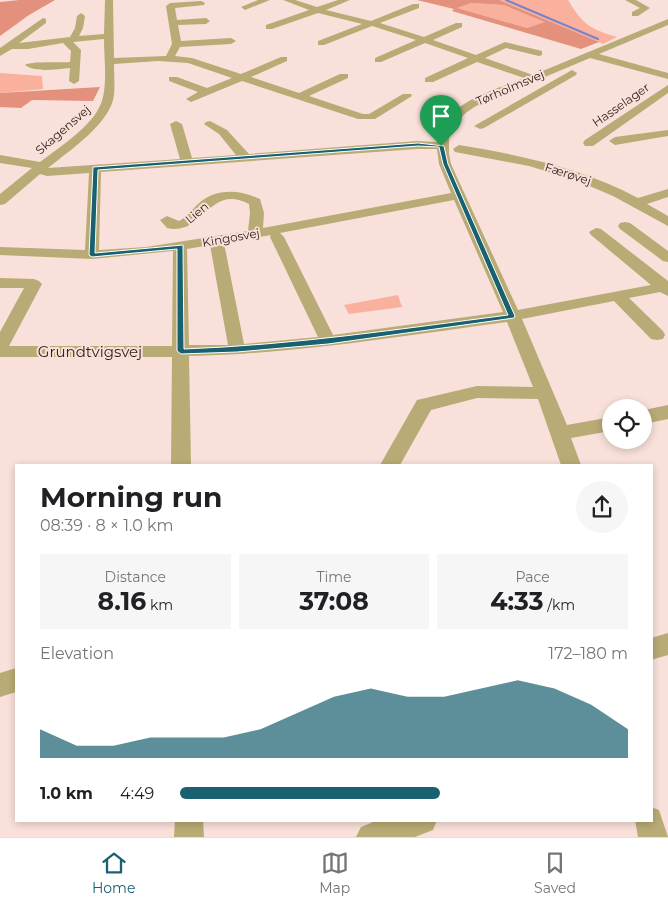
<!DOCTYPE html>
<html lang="en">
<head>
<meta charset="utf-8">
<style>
	:root { --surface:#fff; --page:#f6f6f6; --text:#202124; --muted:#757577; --line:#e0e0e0; --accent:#196170 }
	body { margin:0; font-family:Montserrat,sans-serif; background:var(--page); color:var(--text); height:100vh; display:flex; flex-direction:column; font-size:19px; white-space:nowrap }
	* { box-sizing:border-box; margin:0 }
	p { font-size:16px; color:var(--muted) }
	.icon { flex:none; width:28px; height:28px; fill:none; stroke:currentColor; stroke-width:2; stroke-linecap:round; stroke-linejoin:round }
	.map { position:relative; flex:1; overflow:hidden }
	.drawer { position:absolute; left:15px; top:464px; width:638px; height:358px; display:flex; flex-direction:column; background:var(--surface); border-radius:0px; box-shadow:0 2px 8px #0003 }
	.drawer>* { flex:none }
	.buttons { position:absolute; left:602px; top:399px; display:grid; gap:10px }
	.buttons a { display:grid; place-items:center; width:50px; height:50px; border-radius:50%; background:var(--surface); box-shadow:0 2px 8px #0003; font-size:25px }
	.pin { position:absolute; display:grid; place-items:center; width:42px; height:42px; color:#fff; margin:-51px -21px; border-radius:50% 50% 50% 0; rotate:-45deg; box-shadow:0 0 5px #0007 }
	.pin .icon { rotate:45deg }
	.round { display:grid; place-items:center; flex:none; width:52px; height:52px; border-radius:26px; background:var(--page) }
	.head { display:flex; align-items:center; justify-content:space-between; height:85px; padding:0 25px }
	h1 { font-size:28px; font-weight:700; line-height:38px }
	.stats { display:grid; grid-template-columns:repeat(3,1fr); gap:8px; height:85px; padding:5px 25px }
	.stats div { display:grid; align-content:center; border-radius:0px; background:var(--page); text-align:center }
	.stats b { font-size:25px; font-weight:700 }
	.stats small { font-size:14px; font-weight:400 }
	.stats p { font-size:14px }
	.chart { height:140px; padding:10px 25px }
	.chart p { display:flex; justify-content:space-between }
	.chart svg { width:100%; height:90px; margin-top:5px; fill:var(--accent); opacity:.7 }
	ul { padding:0 25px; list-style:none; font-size:16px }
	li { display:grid; grid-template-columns:80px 60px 1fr; align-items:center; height:38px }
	li i { height:12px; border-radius:6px; background:var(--accent) }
	.dock { display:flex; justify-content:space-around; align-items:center; height:70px; border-top:1px solid var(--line); background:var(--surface); font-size:14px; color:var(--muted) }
	.dock a { display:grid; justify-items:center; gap:2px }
	.dock .selected { color:var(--accent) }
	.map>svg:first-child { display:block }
	.green { fill:#f9b09d }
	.forest { fill:#e3917c; fill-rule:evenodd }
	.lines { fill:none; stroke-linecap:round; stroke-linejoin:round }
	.stream { stroke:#7783c8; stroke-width:2 }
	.minor { fill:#b9ab75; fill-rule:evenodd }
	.route { fill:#196170; stroke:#fff; fill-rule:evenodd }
	.labels { text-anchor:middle; stroke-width:4; stroke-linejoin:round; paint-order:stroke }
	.far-street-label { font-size:12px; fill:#311c16; stroke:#f9e0da }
	.street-label { font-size:15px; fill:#311c16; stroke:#f9e0da }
</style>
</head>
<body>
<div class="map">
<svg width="668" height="837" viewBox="0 0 668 837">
	<rect width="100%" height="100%" fill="#f9e0da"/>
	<g class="green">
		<path d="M499,0H568C583,25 590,29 617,37L603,44Z"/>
		<path d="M471,3L504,5L546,22L527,28L456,8Z"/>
		<path d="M0,73L42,76L43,89L0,93Z"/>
		<path d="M398,295L402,307L349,314L344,305Z"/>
	</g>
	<g class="forest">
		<path d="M19,0H55L29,15L0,36V2Z"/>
		<path d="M417,0H499L599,42L581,49L452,11L454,9ZM471,3L504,5L545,22L527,28L457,8Z"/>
		<path d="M100,87L93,101L32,100L21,108L0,107V93Z"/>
	</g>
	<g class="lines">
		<path class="stream" d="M506,0L598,39"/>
		<g class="minor">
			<path d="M105,0H113L114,58L166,56L172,44L166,6L170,3L201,1L205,3L204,5L175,8L177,20L206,18L210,21L206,24L178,25L181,41L231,38L236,41L231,44L180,47L175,56L192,58L241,74L281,57H287V61L251,77L299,93L340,74H348V78L309,96L363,114H369L403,94H411L412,96L375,119H358L242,81L191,102L186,99L198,92L169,81V77H177L207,88L232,78L188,63L158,61L114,64C114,74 115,85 114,95C111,123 69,151 48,168L180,159L170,124L176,121L182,124L192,158L236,155L219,134L204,124L206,122L210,121L227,130L249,154L417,141L437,142C443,102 493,91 524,78L477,62L433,82H425V78L468,58L425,43L381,62H375V58L416,40L372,26L324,45H318V41L362,24L318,13L272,29H266V25L309,10L283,0H295L317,7L338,0H350L326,10L371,21L413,4H419V8L380,23L424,37L456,23H462V27L433,40L476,55L505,42L542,51V55L539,56L506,48L485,58L533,75L668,19V25L599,54L668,73V79L590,58L476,106L467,112L455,123L449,136V154L451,164L518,310L651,285L591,235L589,232L596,228L601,229L668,281V296L660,292L629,298L663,331L665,335L663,339L657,340L651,339L614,301L522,319L567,425L611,417V431L571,438L581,465H561L538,399L477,398L431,410L400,465H380L417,400L477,386L533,387L507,322C401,336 296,354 189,356L191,465H171L172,357H0V332L24,288H0V278L34,279L39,281L42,284L9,346H172L173,251L92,259L0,255V247L85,250L89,173L47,176L40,174L5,204L0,205V194L32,168L0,163V155L40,162C61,146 98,123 103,97C107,79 104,57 104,39L73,42L81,50L79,81L74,84L69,81L70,68C57,69 35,73 25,65C30,61 61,63 70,62L71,51L63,43L28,49H12L0,56V48L43,18L46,19V23L19,43L70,37L75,28L77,16L81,13L85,16L83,28L79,36L104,34ZM417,149H437L439,164L451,193L263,228L264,213L260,199C239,189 214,188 197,205C191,211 187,217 179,221L167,216L160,220L167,228C204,237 208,183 249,204L250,213L248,231L146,247L99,250L101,172ZM454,200L503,312L333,335L284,237L280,233ZM271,235L270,237L318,337L244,344L224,243ZM210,245L228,345H189L187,249Z"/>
			<path d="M258,0H270L245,10L241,7Z"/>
			<path d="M625,0H636L650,8L638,16H632V12L640,8Z"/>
			<path d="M572,70L577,73L576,75L484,128L480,129L474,126Z"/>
			<path d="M668,85V93L593,146H585L583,143L585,140Z"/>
			<path d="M668,130V136L615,145L609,141L615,137Z"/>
			<path d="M459,145C520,155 583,168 638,198L668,189V197L647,204L668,216V226L613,196L578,181L529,166L455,152L453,149Z"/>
			<path d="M625,222L630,223L668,251V262L663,261L620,229L618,226L620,223Z"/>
			<path d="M668,405V419L644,424V410Z"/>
			<path d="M668,633V655L651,660V638Z"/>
			<path d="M16,668V692L0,697V673Z"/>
			<path d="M651,807L659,810L668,837H638L635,820H651Z"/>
			<path d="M175,820H203L204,837H174Z"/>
			<path d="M378,820H437L433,830L415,837H356L361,827Z"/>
		</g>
	</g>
	<path class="route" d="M418,143L444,146L448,164L515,316L514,318L328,344L237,352L181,354L177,351V249L92,257L89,255L93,167ZM418,146L439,147L443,164L508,315C400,329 293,345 184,349L183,245L95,253L98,170Z"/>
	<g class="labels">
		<g class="far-street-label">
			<text transform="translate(510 88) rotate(-23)" y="4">Tørholmsvej</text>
			<text transform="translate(621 105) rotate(-35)" y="4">Hasselager</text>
			<text transform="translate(63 130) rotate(-41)" y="4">Skagensvej</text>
			<text transform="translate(568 174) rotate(18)" y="4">Færøvej</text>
			<text transform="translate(197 213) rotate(-40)" y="4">Lien</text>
			<text transform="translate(231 238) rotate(-10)" y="4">Kingosvej</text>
		</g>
		<g class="street-label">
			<text x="90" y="357">Grundtvigsvej</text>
		</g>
	</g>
</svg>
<div class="buttons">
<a><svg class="icon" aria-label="locate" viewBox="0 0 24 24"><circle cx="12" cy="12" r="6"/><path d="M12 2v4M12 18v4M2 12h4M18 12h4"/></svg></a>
</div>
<div class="pin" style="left:441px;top:146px;background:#1e9e55"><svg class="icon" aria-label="arrive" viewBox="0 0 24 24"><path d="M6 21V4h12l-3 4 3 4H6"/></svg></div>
<section class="drawer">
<div class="head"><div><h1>Morning run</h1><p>08:39 · 8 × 1.0 km</p></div><a class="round"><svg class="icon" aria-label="share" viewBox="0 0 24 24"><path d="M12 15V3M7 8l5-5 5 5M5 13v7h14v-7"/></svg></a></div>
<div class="stats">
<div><p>Distance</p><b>8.16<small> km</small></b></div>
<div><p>Time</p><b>37:08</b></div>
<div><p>Pace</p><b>4:33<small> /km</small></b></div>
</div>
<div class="chart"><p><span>Elevation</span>172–180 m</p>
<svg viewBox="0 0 160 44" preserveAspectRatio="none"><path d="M0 44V30L10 38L20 38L30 34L40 34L50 34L60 30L70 22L80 14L90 10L100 14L110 14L120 10L130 6L140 10L150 18L160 30V44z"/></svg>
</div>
<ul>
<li><b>1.0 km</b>4:49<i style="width:58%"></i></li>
</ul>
</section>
</div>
<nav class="dock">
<a class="selected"><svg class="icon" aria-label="home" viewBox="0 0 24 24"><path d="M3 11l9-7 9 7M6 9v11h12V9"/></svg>Home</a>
<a><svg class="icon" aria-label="map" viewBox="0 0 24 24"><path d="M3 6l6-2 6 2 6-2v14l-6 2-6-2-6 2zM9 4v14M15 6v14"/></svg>Map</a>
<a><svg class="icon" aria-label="saved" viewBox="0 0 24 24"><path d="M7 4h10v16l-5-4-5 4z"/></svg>Saved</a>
</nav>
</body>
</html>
